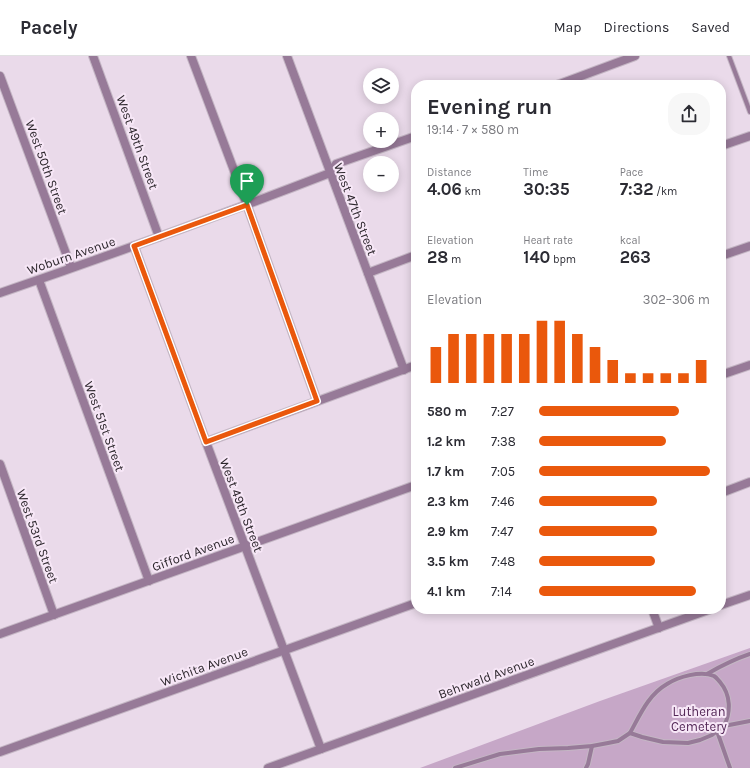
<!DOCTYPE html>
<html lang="en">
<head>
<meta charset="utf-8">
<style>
	:root { --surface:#fff; --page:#f7f7f7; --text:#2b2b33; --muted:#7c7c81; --line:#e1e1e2; --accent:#ea580c }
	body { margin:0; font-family:Karla,sans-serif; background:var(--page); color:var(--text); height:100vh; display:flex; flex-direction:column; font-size:15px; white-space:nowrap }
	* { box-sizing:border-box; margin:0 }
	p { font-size:13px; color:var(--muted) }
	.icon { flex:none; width:22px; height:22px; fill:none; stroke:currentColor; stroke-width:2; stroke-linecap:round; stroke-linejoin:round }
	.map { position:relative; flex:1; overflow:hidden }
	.details { position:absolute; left:411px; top:24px; width:315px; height:534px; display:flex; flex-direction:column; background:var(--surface); border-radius:16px; box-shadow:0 2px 10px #0003 }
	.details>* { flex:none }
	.buttons { position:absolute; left:363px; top:12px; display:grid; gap:8px }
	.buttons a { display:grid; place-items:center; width:36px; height:36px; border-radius:50%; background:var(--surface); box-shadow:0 2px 10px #0003; font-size:20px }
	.pin { position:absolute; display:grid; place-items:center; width:34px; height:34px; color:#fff; margin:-41px -17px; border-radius:50% 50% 50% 0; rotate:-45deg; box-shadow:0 0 4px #0007 }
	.pin .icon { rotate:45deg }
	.round { display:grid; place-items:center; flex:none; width:42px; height:42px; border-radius:16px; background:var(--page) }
	.overview { display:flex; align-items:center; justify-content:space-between; height:68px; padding:0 16px }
	h1 { font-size:22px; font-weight:700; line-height:30px }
	.metrics { display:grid; grid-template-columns:repeat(3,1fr); gap:6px; height:68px; padding:4px 16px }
	.metrics div { display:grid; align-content:center }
	.metrics b { font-size:17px; font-weight:700 }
	.metrics small { font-size:11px; font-weight:400 }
	.metrics p { font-size:11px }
	.chart { height:112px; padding:8px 16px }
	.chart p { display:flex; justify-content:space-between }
	.chart svg { width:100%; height:72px; margin-top:4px; stroke:var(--accent); stroke-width:6 }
	ul { padding:0 16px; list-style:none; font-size:13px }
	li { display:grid; grid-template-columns:64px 48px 1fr; align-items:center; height:30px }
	li i { height:10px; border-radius:5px; background:var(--accent) }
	header { display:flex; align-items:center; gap:24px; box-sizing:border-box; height:56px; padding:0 20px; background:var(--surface); border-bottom:1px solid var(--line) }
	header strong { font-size:19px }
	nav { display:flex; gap:22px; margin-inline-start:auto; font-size:14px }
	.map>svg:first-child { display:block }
	.green { fill:#c6a7c7 }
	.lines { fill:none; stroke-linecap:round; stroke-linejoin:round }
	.lane-casing { stroke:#c4b6c4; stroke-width:6 }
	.street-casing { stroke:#c4b6c4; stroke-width:10 }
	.lane { stroke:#977a98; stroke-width:4 }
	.street { stroke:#977a98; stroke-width:8 }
	.route-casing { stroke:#fff; stroke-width:8 }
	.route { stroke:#ea580c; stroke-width:5 }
	.labels { text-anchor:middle; stroke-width:4; stroke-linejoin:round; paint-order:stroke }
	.street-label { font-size:13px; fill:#2d272d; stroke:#f7e7f7 }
	.park-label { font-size:13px; fill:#542857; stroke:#f7e7f7 }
</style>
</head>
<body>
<header>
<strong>Pacely</strong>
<nav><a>Map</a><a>Directions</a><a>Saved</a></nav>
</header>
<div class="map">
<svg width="750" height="712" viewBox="0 0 750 712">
	<rect width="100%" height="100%" fill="#eadaea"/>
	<path class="green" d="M750,592V712H420L600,645Z"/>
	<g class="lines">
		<g class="lane-casing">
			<g id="lane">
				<path d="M729,0L750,56"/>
				<path d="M707,618C721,610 735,603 750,598"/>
				<path d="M724,670C731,656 731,639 720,626C718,624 717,622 714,620C701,614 678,621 667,628C648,639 640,659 630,677L642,681L663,686L688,687L700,684L712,679L724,670L750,665"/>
				<path d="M717,675L730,712"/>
				<path d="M455,712L500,698L539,693L568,692L592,690L608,687L618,685L630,677"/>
				<path d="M586,712L588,708L592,690"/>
			</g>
		</g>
		<g class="street-casing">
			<g id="street">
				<path d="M93,0L159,181"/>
				<path d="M191,0L247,149L317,345"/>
				<path d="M287,0L404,314"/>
				<path d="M0,20L71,211"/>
				<path d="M557,29L635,0"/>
				<path d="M721,90L750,80"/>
				<path d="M134,190L206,386L321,693"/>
				<path d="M721,200L750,190"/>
				<path d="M368,217L416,199"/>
				<path d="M39,224L149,525"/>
				<path d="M0,237C111,199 221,159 330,117L336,108L416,80"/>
				<path d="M721,319L750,309"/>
				<path d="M206,386L416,309"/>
				<path d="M0,408L54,559"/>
				<path d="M721,437L750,426"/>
				<path d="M721,549L750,539"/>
				<path d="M652,553L659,572"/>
				<path d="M0,578L416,429"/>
				<path d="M0,696L285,594L416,547"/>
				<path d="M268,712L711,553"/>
			</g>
		</g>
		<use href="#lane" class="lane"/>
		<use href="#street" class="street"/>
	</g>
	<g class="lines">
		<g class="route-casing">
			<path id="route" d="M247,149L317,345L206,386L134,190Z"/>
		</g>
		<use href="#route" class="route"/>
	</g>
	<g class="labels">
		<g class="street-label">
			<text transform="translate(138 86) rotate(70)" y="5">West 49th Street</text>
			<text transform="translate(47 111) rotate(70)" y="5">West 50th Street</text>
			<text transform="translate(356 153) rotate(69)" y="5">West 47th Street</text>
			<text transform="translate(71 199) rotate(-19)" y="5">Woburn Avenue</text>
			<text transform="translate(105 370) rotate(70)" y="5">West 51st Street</text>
			<text transform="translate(242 449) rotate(69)" y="5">West 49th Street</text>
			<text transform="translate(38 480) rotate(70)" y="5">West 53rd Street</text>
			<text transform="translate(193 496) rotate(-20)" y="5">Gifford Avenue</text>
			<text transform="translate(204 610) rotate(-20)" y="5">Wichita Avenue</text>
			<text transform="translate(486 621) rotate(-20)" y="5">Behrwald Avenue</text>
		</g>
		<g class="park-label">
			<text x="699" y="660">Lutheran<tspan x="699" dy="15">Cemetery</tspan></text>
		</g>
	</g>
</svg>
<div class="buttons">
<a><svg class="icon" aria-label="layers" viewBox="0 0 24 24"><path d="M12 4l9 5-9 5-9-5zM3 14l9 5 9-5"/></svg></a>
<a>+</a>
<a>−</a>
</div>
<div class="pin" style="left:247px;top:149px;background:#1e9e55"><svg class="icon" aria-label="arrive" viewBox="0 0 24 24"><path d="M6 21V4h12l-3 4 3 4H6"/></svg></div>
<section class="details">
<div class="overview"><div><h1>Evening run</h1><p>19:14 · 7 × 580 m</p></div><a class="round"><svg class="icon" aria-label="share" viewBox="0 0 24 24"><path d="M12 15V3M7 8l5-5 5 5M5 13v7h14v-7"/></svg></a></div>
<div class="metrics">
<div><p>Distance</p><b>4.06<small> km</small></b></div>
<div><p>Time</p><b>30:35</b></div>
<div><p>Pace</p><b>7:32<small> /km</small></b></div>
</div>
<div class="metrics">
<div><p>Elevation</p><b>28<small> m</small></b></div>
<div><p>Heart rate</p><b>140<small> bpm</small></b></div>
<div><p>kcal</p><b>263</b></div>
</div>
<div class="chart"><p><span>Elevation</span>302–306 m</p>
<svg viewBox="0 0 160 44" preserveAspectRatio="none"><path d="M5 44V22M15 44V14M25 44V14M35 44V14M45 44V14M55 44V14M65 44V6M75 44V6M85 44V14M95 44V22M105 44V30M115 44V38M125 44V38M135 44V38M145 44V38M155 44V30"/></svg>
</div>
<ul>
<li><b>580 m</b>7:27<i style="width:82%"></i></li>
<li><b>1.2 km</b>7:38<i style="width:74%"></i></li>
<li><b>1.7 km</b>7:05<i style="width:100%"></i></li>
<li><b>2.3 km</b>7:46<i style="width:69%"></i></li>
<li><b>2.9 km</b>7:47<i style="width:69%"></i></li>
<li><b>3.5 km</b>7:48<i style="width:68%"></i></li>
<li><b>4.1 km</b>7:14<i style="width:92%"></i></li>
</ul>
</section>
</div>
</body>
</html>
